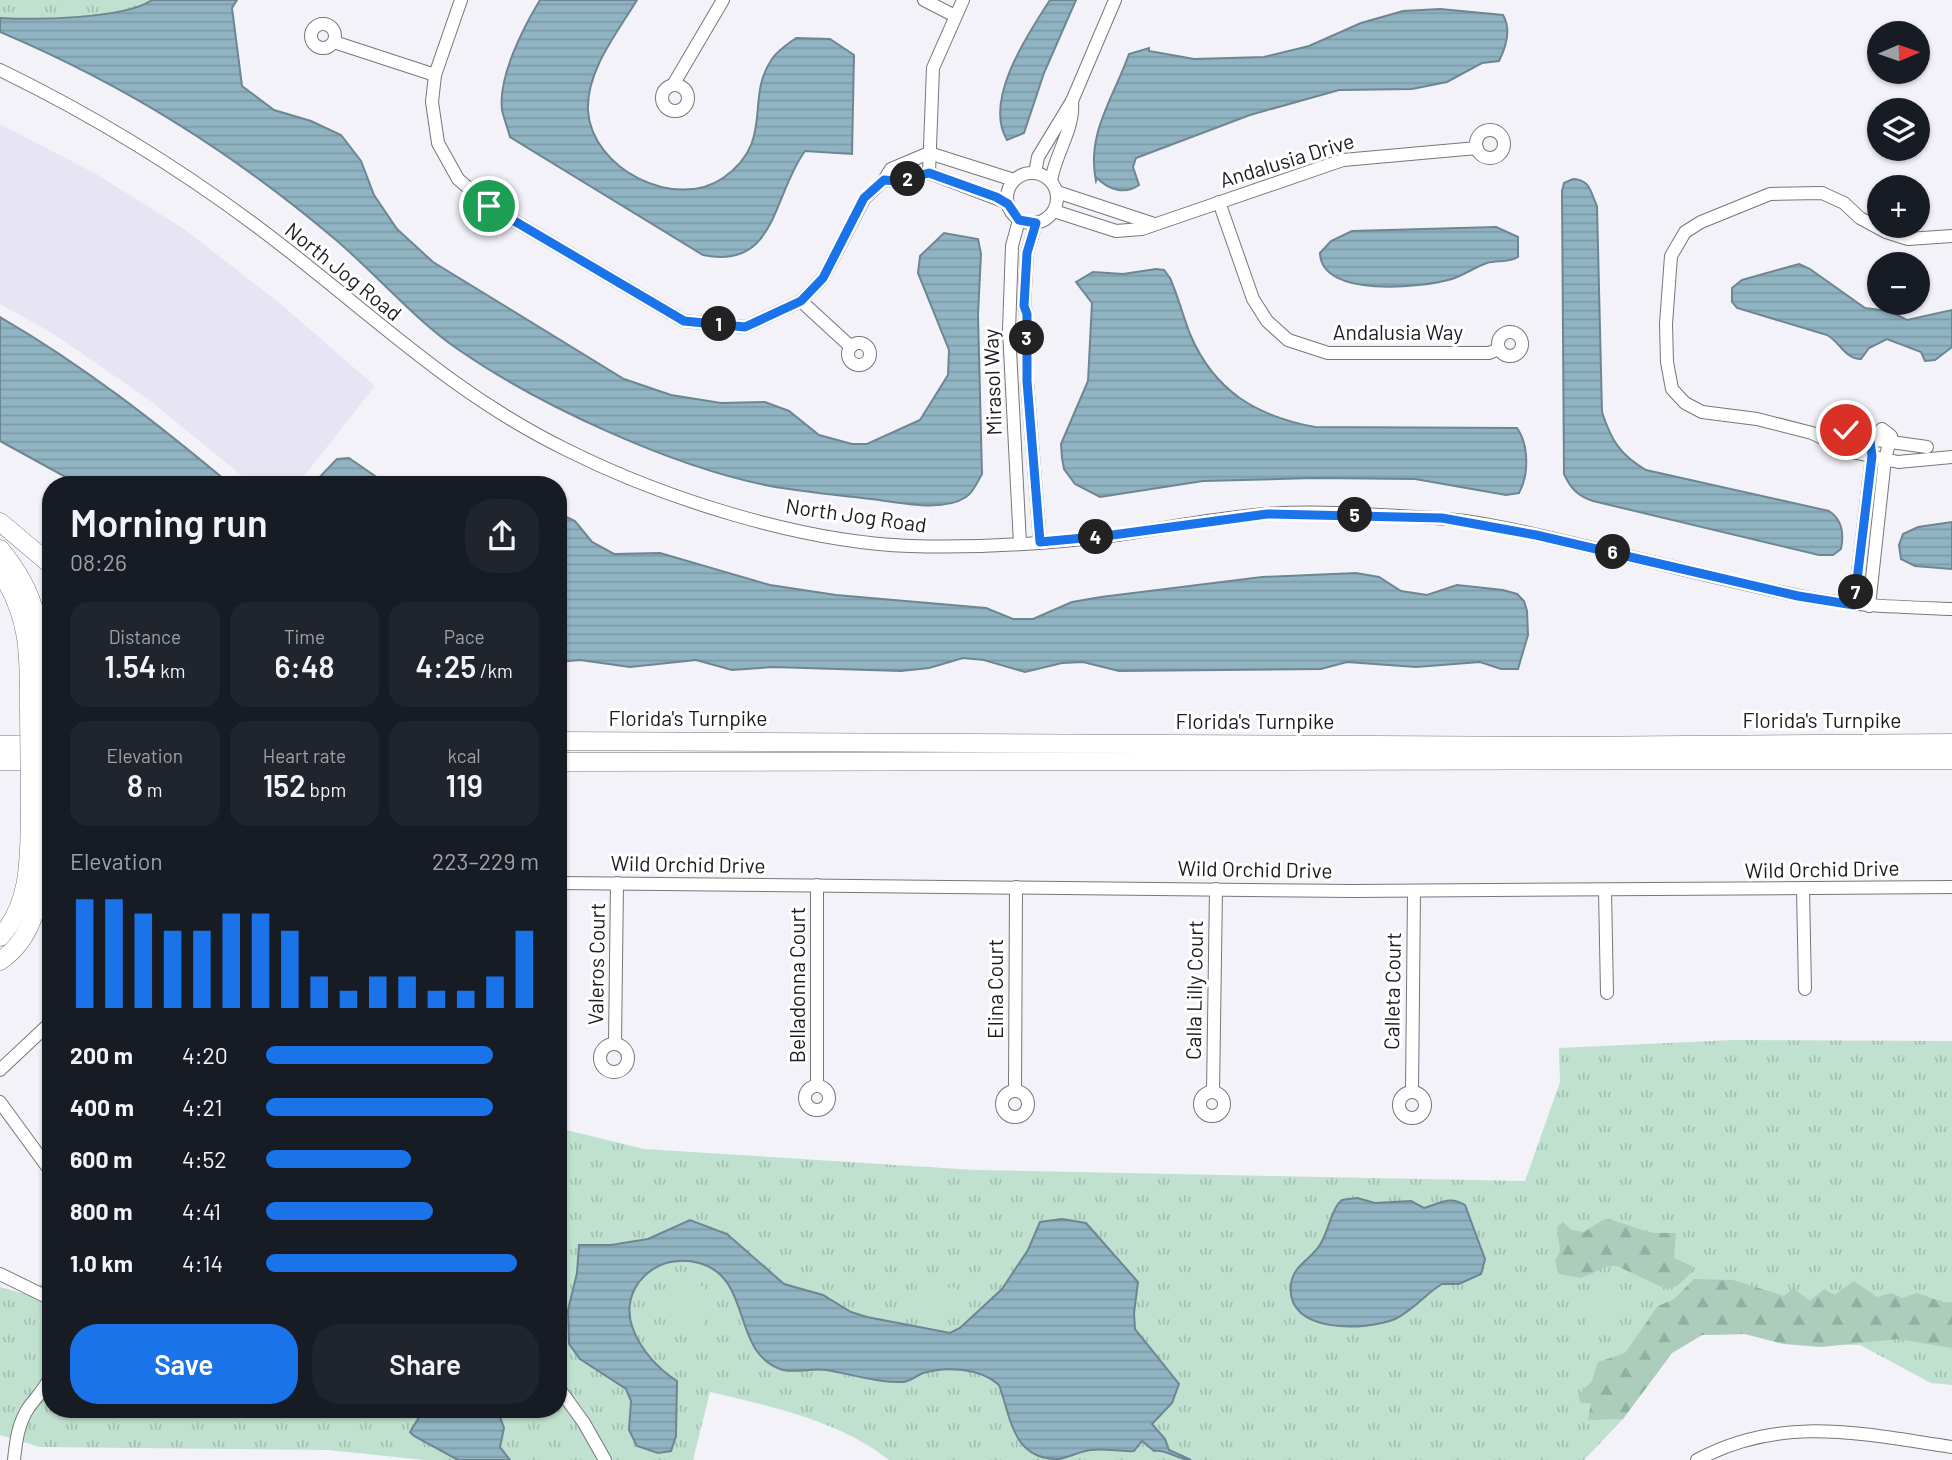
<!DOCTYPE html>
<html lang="en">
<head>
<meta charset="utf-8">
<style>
	:root { --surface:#171b24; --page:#20242c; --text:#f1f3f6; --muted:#9ea1a6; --accent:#1a73e8 }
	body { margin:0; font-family:Barlow,sans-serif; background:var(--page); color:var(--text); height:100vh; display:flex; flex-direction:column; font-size:26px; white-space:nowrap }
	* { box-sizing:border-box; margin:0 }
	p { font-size:23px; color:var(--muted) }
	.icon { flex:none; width:38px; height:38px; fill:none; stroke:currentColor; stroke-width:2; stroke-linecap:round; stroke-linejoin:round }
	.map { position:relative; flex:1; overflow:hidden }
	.drawer { position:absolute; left:42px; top:476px; width:525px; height:942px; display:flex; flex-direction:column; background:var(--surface); border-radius:28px; box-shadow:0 2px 5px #0004 }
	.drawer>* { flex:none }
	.needle { width:46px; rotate:88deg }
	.controls { position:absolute; left:1867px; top:21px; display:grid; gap:14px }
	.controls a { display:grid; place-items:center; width:63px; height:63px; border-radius:50%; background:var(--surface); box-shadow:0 2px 5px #0004; font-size:35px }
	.pin { position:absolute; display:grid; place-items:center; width:60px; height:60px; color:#fff; margin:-30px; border:4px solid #fff; border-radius:50%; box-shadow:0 2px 7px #0007 }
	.km { position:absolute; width:35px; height:35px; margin:-18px; border-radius:50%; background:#222; color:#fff; font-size:19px; line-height:35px; text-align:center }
	.round { display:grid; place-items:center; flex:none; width:74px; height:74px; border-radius:28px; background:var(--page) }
	.overview { display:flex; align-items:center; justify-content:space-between; height:119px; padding:0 28px }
	h1 { font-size:38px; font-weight:600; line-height:52px }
	.figures { display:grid; grid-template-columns:repeat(3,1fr); gap:10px; height:119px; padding:7px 28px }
	.figures div { display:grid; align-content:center; border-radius:18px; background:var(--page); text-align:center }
	.figures b { font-size:30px; font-weight:600 }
	.figures small { font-size:19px; font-weight:400 }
	.figures p { font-size:19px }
	.chart { height:196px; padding:14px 28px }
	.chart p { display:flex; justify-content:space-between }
	.chart svg { width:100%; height:126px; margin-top:7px; stroke:var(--accent); stroke-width:6 }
	.action { display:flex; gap:14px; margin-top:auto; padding:14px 28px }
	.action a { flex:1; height:80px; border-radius:28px; background:var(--accent); color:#fff; font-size:28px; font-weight:600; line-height:80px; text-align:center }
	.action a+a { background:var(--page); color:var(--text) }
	ul { padding:0 28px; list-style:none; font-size:23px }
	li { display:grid; grid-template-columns:112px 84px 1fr; align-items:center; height:52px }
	li i { height:18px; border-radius:9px; background:var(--accent) }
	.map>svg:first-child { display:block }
	.built { fill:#e7e5f3 }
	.grass { fill:url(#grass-tufts) }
	.forest { fill:url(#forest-firs) }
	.park { fill:#c0e1cf }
	.water { fill:url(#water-rules); stroke:#6e8692; stroke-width:2 }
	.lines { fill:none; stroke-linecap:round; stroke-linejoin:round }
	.minor-casing { stroke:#77767c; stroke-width:14 }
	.highway-casing { stroke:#77767c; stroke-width:19 }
	.minor { stroke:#fff; stroke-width:12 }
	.highway { stroke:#fff; stroke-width:18 }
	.highway-bridge-casing { stroke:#77767c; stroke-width:19; stroke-linecap:butt }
	.highway-bridge { stroke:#fff; stroke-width:18 }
	.route-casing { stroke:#fff; stroke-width:14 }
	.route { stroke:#1a73e8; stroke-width:9 }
	.labels { text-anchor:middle; stroke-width:6; stroke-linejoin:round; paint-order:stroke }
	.street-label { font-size:21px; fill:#1c1c1e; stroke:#fff }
</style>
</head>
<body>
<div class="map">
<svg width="1952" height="1460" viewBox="0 0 1952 1460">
	<defs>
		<pattern id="grass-tufts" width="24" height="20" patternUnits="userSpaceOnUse" patternTransform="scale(1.75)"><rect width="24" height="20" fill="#c0e1cf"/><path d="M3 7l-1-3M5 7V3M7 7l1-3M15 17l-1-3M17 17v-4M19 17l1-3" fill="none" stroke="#a4c0b1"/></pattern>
		<pattern id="forest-firs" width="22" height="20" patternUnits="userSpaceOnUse" patternTransform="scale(1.75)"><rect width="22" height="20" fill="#accdbc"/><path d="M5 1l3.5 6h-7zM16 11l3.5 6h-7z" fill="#93afa1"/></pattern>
		<pattern id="water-rules" width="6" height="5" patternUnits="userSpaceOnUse" patternTransform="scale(1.75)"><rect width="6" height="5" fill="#91b4c3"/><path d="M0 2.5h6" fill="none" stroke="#7c9aa7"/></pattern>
	</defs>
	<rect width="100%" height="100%" fill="#f3f2f9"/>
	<path class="built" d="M0,124L96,174L184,229L282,305L375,386L297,485H253L148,399L52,333L0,304Z"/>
	<g class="grass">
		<path d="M0,0H178L144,22H0Z"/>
		<path d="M1733,1040L1952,1041V1385L1931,1383L1860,1345L1784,1344L1745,1334L1702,1335L1672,1353L1623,1419L1584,1460H889C840,1421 770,1406 710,1392L693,1460H425L328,1450L40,1447L0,1435V1287L26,1294L51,1277V1409H558V1128L644,1149L975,1170L1525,1181L1560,1082L1559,1048Z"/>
	</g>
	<g class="forest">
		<path d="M1609,1219L1652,1233H1676L1674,1258L1692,1266V1272L1677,1286L1666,1289L1617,1266H1608L1581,1278L1559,1274L1555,1261L1560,1251L1557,1227L1563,1222L1571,1230L1584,1232L1603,1220Z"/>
		<path d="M1694,1279L1733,1280L1784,1296L1793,1288L1810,1301L1824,1289L1835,1295L1854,1281L1877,1297L1892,1293L1902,1298L1917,1293L1945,1303L1952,1302V1348L1898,1339L1821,1347L1784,1344L1745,1334L1702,1335L1672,1353L1623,1419L1588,1420L1591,1403H1581L1578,1395L1592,1381L1598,1362L1625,1353L1658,1306L1674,1299Z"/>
	</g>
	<g class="park">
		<path d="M924,1281L936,1290L956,1287L959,1296C952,1312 939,1318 922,1312C915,1305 914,1292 918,1283Z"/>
		<path d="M693,1283L704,1287L710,1310L700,1329L686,1333L666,1306Z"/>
		<path d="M1605,1295L1616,1301L1617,1312L1588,1338L1585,1333C1589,1318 1588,1300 1605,1295Z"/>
	</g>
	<g class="water">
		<path d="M152,0H237L232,8L242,86L274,110L311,121L341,135L361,161L374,195L397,229L433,262L624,379L671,395L721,403L765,402L789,411L819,435L852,444H867L920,420L948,375L949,350L918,273L920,256L944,233L978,239L981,254L978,315L982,474C978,481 973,493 966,497C942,513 898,502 871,499C837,495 803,492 770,486C673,467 540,406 459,350C416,321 376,274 336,240C232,152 125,85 0,32V18C35,20 125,19 152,0Z"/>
		<path d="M540,0H637C617,33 586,71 588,111C592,169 675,211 723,178C776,141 744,99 772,59C778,50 788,44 796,38L830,39L854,55L852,154L805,151C772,196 777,270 703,255L510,137C508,129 504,119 502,110C498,77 523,28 540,0Z"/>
		<path d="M1050,0H1076L1044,73L1024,133L1007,140C983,100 1028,34 1050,0Z"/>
		<path d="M1440,9L1503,15C1512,30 1506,47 1499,61L1482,63L1447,82L1412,89L1339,90L1250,115L1136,158L1133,167L1139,185C1125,195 1109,190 1097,178L1096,181C1086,133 1114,97 1129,54L1149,48V51L1194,59L1264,57L1309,46L1361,23L1403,11Z"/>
		<path d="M1573,179C1591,180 1590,192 1597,206L1602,412C1611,440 1620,455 1646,470L1829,511C1843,520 1844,534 1841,549L1833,555H1819L1593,501C1578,496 1571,489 1564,474L1562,191L1564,183Z"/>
		<path d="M1496,227L1518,237V257C1509,263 1497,260 1487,263C1475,267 1464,275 1452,279C1421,288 1321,298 1320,253L1331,241L1352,231Z"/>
		<path d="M1799,264L1810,269L1865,308L1889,311L1907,320L1952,310V347L1935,360L1925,361L1921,352L1887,339L1869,348L1861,359C1845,359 1841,343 1827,335L1737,308L1732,302V288L1742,280Z"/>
		<path d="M1156,269L1164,270L1170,278C1178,296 1183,316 1190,334C1214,391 1256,416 1315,427L1517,428C1529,445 1529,475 1519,493L1506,495L1415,479L1314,478L1203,481L1100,497L1075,484L1064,469L1062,458L1061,444L1088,381L1092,303L1076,282L1093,272L1123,274Z"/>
		<path d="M0,317C83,365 158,424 231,485H80L0,441Z"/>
		<path d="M349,458L388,485H312L337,459Z"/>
		<path d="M558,513L575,521L592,542L614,554L660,553L770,585L836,595L986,608L1013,619H1033L1072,602L1101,597L1262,577L1356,573L1379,577L1401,591L1427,595L1457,585L1503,590L1517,594L1524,601L1527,611L1528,635L1518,669H1501L1480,662L1416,667L1347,662L1321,669L1119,671L1083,662L1062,663L1025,672L984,660L963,658L929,668L901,671L773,667L732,670L696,660L630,667L580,660L558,662Z"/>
		<path d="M1952,522V569L1915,566L1901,559L1899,545L1903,534L1918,527Z"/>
		<path d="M1357,1198L1375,1203L1411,1201L1424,1208C1439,1204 1449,1195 1465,1205L1485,1259L1481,1274L1459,1284H1442C1425,1294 1413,1311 1395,1319C1366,1331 1285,1334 1291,1285C1293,1264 1312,1260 1321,1243C1328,1231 1330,1216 1338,1204L1342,1200Z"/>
		<path d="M1062,1219L1086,1223L1138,1282L1134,1313L1135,1329L1179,1384L1172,1403L1152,1424L1165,1439L1169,1450L1191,1460C1178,1460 1167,1449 1154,1451L1142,1441L1134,1451C1120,1452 1105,1448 1091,1450C1080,1451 1070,1457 1059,1459C1012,1460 1011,1417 999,1385C981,1368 946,1366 923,1373C916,1376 911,1381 904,1382C877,1383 852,1374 826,1370C813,1368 796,1373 783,1370C730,1354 754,1278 699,1263C658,1251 617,1287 633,1329C641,1350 658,1369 677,1381L676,1436L671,1451L658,1453L637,1446L629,1430L631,1401L626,1389L580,1359L569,1344L568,1310L577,1273L579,1245H611L648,1239L690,1220L727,1234L784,1284L823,1295L851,1312L867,1317L950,1333L960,1328L1002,1289L1028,1250L1040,1222Z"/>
		<path d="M424,1409H489L499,1414L504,1428L500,1447L510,1460H458L414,1436L410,1432Z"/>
	</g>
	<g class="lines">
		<g class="minor-casing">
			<g id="minor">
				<path d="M461,0L435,75L432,102L438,143L458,179L489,206L684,321L745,327L801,301L823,278L864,199L884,180L891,169L929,153L1014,180"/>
				<path d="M924,0L955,16"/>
				<circle cx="323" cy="36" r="12"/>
				<path d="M334,42L435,75"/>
				<path d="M0,70C101,119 197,179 285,248C379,321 458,397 567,450C665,499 801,542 910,546C976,548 1044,544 1110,536C1162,529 1214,518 1266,514C1321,510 1380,515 1435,518C1483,521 1533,534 1580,545C1651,561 1723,580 1795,595C1847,606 1899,607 1952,609"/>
				<circle cx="675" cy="98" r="13"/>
				<path d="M673,85L723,0"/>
				<circle cx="1490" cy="144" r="14"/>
				<path d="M929,173L933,68L963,0"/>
				<path d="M929,173L1008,203"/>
				<path d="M1035,173L1038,157L1072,101L1115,0"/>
				<circle cx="1032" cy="198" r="25"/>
				<path d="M884,180L897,181L929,173"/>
				<path d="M1051,181C1055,154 1075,128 1072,101"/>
				<path d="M1057,192L1154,224"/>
				<path d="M1219,202L1253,299L1267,321L1288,340L1328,353H1489L1499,349"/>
				<path d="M1054,211L1116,231L1142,229L1343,160L1477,148"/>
				<path d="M1019,220L1012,246L1009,330L1020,544"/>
				<path d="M1036,223L1027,253L1024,306L1027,314V381L1040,542"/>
				<path d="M1952,236L1908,239L1886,232L1860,218L1844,203L1822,193L1770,194L1701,222L1685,232L1671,256L1666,324L1667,362L1672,389L1685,403L1702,412L1757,419L1812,433L1852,452L1898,462L1952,457"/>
				<path d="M801,301L851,347"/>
				<circle cx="1510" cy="344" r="12"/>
				<circle cx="859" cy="354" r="11"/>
				<path d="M1833,434L1927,447"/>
				<path d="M1854,605L1872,456L1870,441L1882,429L1891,436L1885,459L1869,606"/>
				<path d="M558,883L1353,891L1952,887"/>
				<path d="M1803,889L1805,989"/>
				<path d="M1605,891L1607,993"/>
				<path d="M615,1044L617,883"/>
				<circle cx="614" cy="1058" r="14"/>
				<path d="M0,1070L51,1022"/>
				<path d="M817,1085V885"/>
				<circle cx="817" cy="1098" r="12"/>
				<path d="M1015,1091L1016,887"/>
				<circle cx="1015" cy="1104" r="13"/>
				<circle cx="1212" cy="1104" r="12"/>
				<path d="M1213,1092L1216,889"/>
				<path d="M1412,1092L1414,891"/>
				<circle cx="1412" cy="1105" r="13"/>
				<path d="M0,1102L51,1172"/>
				<path d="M0,1274L51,1299"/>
				<path d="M558,1387L584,1423L605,1460"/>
				<path d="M14,1460C16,1441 18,1423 29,1407C37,1396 46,1388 51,1375"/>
				<path d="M1697,1460C1782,1414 1862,1434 1952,1447"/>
			</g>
		</g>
		<g class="highway-casing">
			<g id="highway">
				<path d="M0,522L51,565"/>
				<path d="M0,549C46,604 40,642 42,710"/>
				<path d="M0,571C31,619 29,657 29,711"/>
				<path d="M558,741L1559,746L1952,743"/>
				<path d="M0,745H44"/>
				<path d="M0,761H42"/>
				<path d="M558,762L1952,760"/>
				<path d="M0,937C32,903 29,854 30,810"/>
				<path d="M0,961C49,928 42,859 43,808"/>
			</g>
		</g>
		<use href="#minor" class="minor"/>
		<use href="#highway" class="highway"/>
		<g class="highway-bridge-casing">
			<g id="highway-bridge">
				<path d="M42,710L43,808"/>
				<path d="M29,711L30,810"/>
			</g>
		</g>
		<use href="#highway-bridge" class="highway-bridge"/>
	</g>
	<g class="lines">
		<g class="route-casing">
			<path id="route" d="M489,206L684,321L745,327L801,301L823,278L864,198L884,180L897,181L929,173L996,197L1008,204L1019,220L1036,223L1027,253L1024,306L1027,314V381L1040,542L1105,536L1267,514L1442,518L1536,535L1798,596L1854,605L1872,456L1870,441L1846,430"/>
		</g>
		<use href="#route" class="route"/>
	</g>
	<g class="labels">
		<g class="street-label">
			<text transform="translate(1287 161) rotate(-17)" y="7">Andalusia Drive</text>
			<text transform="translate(343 272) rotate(39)" y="7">North Jog Road</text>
			<text x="1398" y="340">Andalusia Way</text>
			<text transform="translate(993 382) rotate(-92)" y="7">Mirasol Way</text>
			<text transform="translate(856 516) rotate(8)" y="7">North Jog Road</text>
			<text x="688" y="726">Florida's Turnpike</text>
			<text x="1822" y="728">Florida's Turnpike</text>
			<text x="1255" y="729">Florida's Turnpike</text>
			<text transform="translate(688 865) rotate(1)" y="7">Wild Orchid Drive</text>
			<text transform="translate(1255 870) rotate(1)" y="7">Wild Orchid Drive</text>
			<text transform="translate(1822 870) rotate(-1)" y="7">Wild Orchid Drive</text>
			<text transform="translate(597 964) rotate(-89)" y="7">Valeros Court</text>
			<text transform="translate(798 985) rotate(-90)" y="7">Belladonna Court</text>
			<text transform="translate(996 989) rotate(-90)" y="7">Elina Court</text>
			<text transform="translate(1195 990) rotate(-89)" y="7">Calla Lilly Court</text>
			<text transform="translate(1393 991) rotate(-89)" y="7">Calleta Court</text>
		</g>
	</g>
</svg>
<div class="controls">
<a><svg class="needle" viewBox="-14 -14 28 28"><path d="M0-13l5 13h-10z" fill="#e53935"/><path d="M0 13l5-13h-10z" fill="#9ea1a6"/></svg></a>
<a><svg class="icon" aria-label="layers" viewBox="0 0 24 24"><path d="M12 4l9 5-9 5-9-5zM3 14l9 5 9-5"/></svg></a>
<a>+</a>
<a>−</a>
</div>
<div class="pin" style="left:489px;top:206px;background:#1e9e55"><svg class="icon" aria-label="arrive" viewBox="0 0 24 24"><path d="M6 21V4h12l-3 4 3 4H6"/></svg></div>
<div class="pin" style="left:1846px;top:430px;background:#d93025"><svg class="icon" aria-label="check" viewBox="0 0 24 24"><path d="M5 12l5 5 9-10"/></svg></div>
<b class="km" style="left:719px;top:324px">1</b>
<b class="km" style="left:908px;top:179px">2</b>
<b class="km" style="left:1027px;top:338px">3</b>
<b class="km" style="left:1096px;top:537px">4</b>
<b class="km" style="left:1355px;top:515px">5</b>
<b class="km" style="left:1613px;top:552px">6</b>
<b class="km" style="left:1856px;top:592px">7</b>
<section class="drawer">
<div class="overview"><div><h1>Morning run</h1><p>08:26</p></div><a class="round"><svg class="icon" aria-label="share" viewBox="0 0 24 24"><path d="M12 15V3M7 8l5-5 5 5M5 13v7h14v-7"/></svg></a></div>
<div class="figures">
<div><p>Distance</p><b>1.54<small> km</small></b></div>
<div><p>Time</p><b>6:48</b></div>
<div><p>Pace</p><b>4:25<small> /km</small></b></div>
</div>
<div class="figures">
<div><p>Elevation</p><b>8<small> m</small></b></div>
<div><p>Heart rate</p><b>152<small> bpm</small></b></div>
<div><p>kcal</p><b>119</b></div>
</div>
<div class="chart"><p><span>Elevation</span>223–229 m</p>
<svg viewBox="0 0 160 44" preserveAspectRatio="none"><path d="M5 44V6M15 44V6M25 44V11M35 44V17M45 44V17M55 44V11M65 44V11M75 44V17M85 44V33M95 44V38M105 44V33M115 44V33M125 44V38M135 44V38M145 44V33M155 44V17"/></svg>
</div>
<ul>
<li><b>200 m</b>4:20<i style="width:83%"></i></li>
<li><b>400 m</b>4:21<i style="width:83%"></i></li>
<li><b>600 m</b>4:52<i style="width:53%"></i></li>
<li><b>800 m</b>4:41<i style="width:61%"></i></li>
<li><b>1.0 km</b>4:14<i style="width:92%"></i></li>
</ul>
<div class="action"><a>Save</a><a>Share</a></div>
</section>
</div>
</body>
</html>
